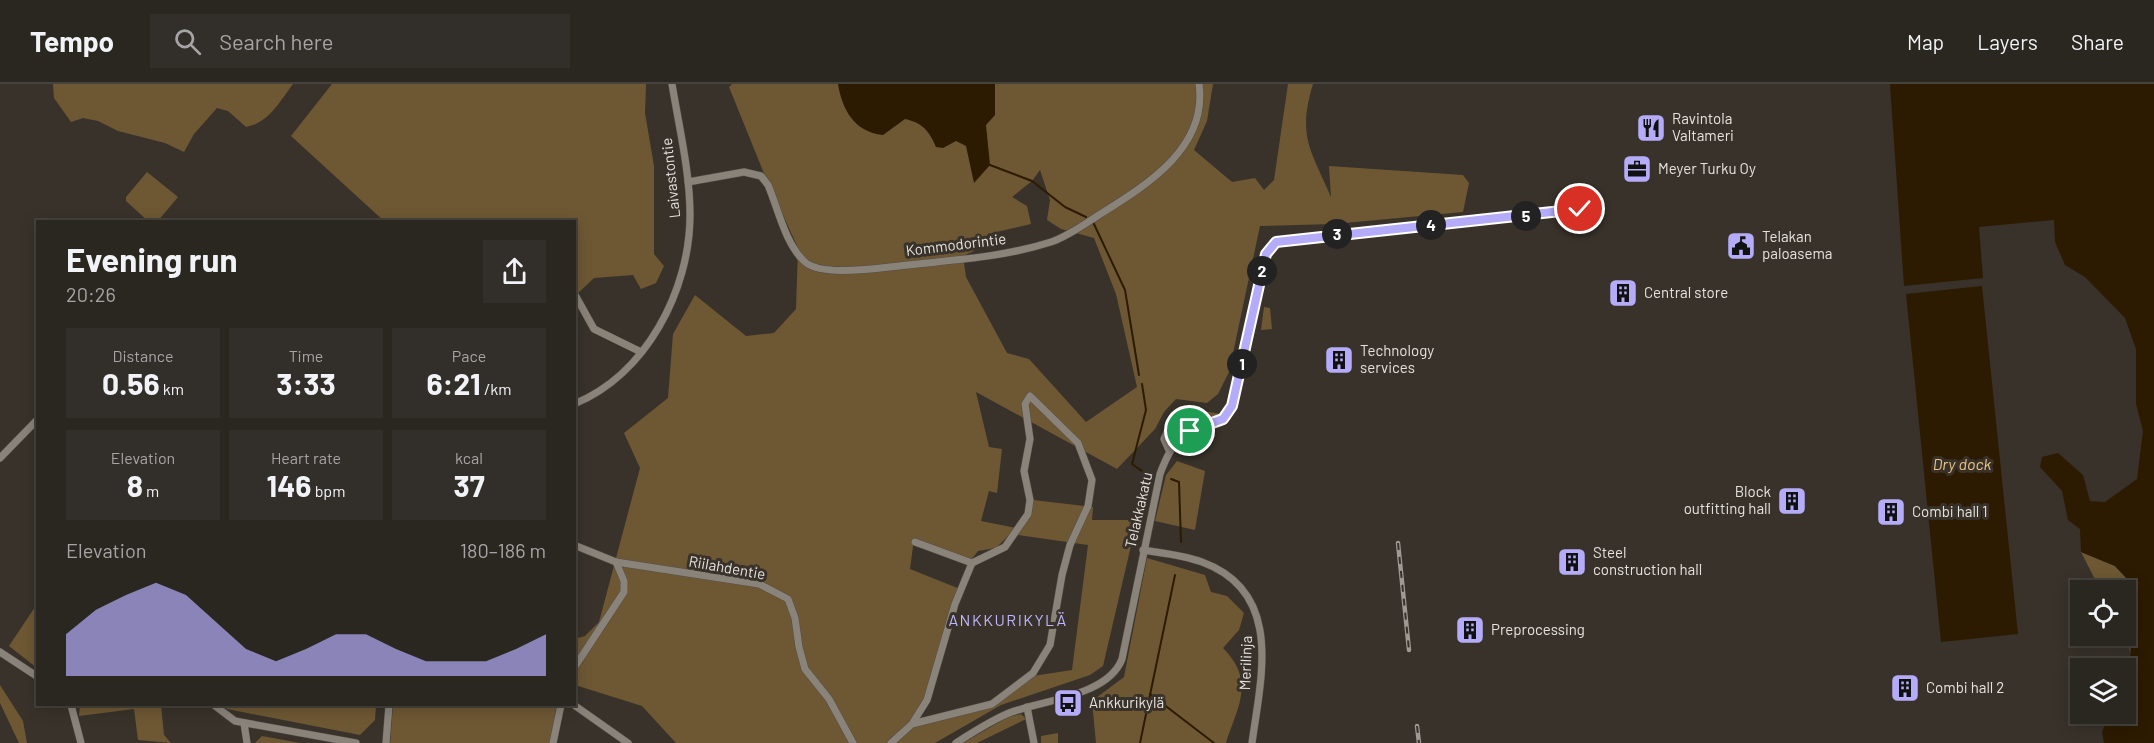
<!DOCTYPE html>
<html lang="en">
<head>
<meta charset="utf-8">
<style>
	:root { --surface:#2a2620; --page:#322e29; --text:#f1f3f6; --muted:#a5a5a5; --line:#46433e; --accent:#b4acf9 }
	body { margin:0; font-family:Barlow,sans-serif; background:var(--page); color:var(--text); height:100vh; display:flex; flex-direction:column; font-size:22px; white-space:nowrap }
	* { box-sizing:border-box; margin:0 }
	p { font-size:20px; color:var(--muted) }
	.icon { flex:none; width:33px; height:33px; fill:none; stroke:currentColor; stroke-width:2; stroke-linecap:round; stroke-linejoin:round }
	.map { position:relative; flex:1; overflow:hidden }
	.details { position:absolute; left:36px; top:136px; width:540px; height:486px; display:flex; flex-direction:column; background:var(--surface); border-radius:0px; box-shadow:0 3px 15px #0003,0 0 0 2px var(--line) }
	.details>* { flex:none }
	.controls { position:absolute; left:2070px; top:496px; display:grid; gap:12px }
	.controls a { display:grid; place-items:center; width:66px; height:66px; border-radius:0px; background:var(--surface); box-shadow:0 3px 15px #0003,0 0 0 2px var(--line); font-size:30px }
	.pin { position:absolute; display:grid; place-items:center; width:51px; height:51px; color:#fff; margin:-26px; border:3px solid #fff; border-radius:50%; box-shadow:0 2px 6px #0007 }
	.km { position:absolute; width:30px; height:30px; margin:-15px; border-radius:50%; background:#222; color:#fff; font-size:16px; line-height:30px; text-align:center }
	.round { display:grid; place-items:center; flex:none; width:63px; height:63px; border-radius:0px; background:var(--page) }
	.head { display:flex; align-items:center; justify-content:space-between; height:102px; padding:0 30px }
	h1 { font-size:33px; font-weight:700; line-height:45px }
	.metrics { display:grid; grid-template-columns:repeat(3,1fr); gap:9px; height:102px; padding:6px 30px }
	.metrics div { display:grid; align-content:center; border-radius:0px; background:var(--page); text-align:center }
	.metrics b { font-size:30px; font-weight:700 }
	.metrics small { font-size:16px; font-weight:400 }
	.metrics p { font-size:16px }
	.chart { height:168px; padding:12px 30px }
	.chart p { display:flex; justify-content:space-between }
	.chart svg { width:100%; height:108px; margin-top:6px; fill:var(--accent); opacity:.7 }
	header { display:flex; align-items:center; gap:36px; box-sizing:border-box; height:84px; padding:0 30px; background:var(--surface); border-bottom:2px solid var(--line) }
	header strong { font-size:28px }
	nav { display:flex; gap:33px; margin-inline-start:auto; font-size:21px }
	.search { width:420px; height:54px; background:var(--page); display:flex; align-items:center; gap:15px; box-sizing:border-box; padding:0 21px; border-radius:0px; color:var(--muted); font-size:22px }
	.map>svg:first-child { display:block }
	.green { fill:#6e5834; fill-rule:evenodd }
	.water { fill:#2c1b00 }
	.lines { fill:none; stroke-linecap:round; stroke-linejoin:round }
	.stream { stroke:#2c1b00; stroke-width:2 }
	.minor-casing { stroke:#524e47; stroke-width:8 }
	.minor { stroke:#8a837a; stroke-width:7 }
	.rail-casing { stroke:#9e9993; stroke-width:4.5 }
	.rail { stroke:#38322a; stroke-width:2; stroke-dasharray:7; stroke-linecap:butt }
	.route-casing { stroke:#fff; stroke-width:12 }
	.route { stroke:#b4acf9; stroke-width:8 }
	.labels { text-anchor:middle; stroke-width:6; stroke-linejoin:round; paint-order:stroke }
	.poi-label { font-size:15px; fill:#e5e1dc; stroke:#38322a; text-anchor:start }
	.street-label { font-size:15px; fill:#e5e1dc; stroke:#38322a }
	.water-label { font-size:16px; font-style:italic; fill:#ecc484; stroke:#38322a }
	.neighbourhood-label { font-size:16px; letter-spacing:1.5px; fill:#beb7ff; stroke:#38322a }
</style>
</head>
<body>
<header>
<strong>Tempo</strong>
<div class="search"><svg class="icon" aria-label="search" viewBox="0 0 24 24"><circle cx="10" cy="10" r="6"/><path d="M15 15l6 6"/></svg>Search here</div>
<nav><a>Map</a><a>Layers</a><a>Share</a></nav>
</header>
<div class="map">
<svg width="2154" height="659" viewBox="0 0 2154 659">
	<rect width="100%" height="100%" fill="#38322a"/>
	<g class="green">
		<path d="M53,0H293C280,17 269,39 246,43L228,27L217,24L194,50L184,68L165,59L118,47L98,37L83,34L71,38L54,14Z"/>
		<path d="M332,0H646L645,29L654,82V170L664,182L656,199L641,205L633,191L594,194L575,212L574,138H447L439,134L425,138H385L291,52Z"/>
		<path d="M732,0H1213L1207,37L1194,66L1232,98L1255,94L1264,106L1274,96L1288,0H1313C1297,53 1311,66 1331,113L1329,82L1463,91L1469,99L1463,128L1334,140L1260,142L1229,288L1218,310L1207,319L1176,315L1164,328L1155,345L1117,385L976,308L989,363L1002,365L997,409L989,407L981,437L1016,444L996,464L978,467L971,476L914,455L910,485L960,505L923,619L912,636L919,640L1000,617L1033,592L1072,586L1088,461L1018,451L1033,416L1093,423L1092,436H1137L1103,582L1090,591L1001,621L935,659H676L642,622L575,601L574,555L585,552L599,538L640,384L624,349L668,314L673,250L695,211L746,252L774,249L796,225L798,164L763,87L729,3ZM1040,86L1050,116L1047,136L1061,145L1094,154L1116,210L1137,303L1086,338L1029,275L1007,269L966,193L963,172L976,166L992,149L1031,140L1027,122L1012,113L1032,97Z"/>
		<path d="M147,88L178,113L157,138H149L126,117V113Z"/>
		<path d="M1264,223L1270,224L1272,245L1261,246Z"/>
		<path d="M1179,323L1221,330L1201,336C1187,329 1182,324 1169,333L1170,329Z"/>
		<path d="M1177,336H1183L1186,341L1168,356Z"/>
		<path d="M1177,377L1205,387L1195,446L1155,437L1166,391Z"/>
		<path d="M2081,468L2115,482L2129,497L2126,526L2131,568L2123,552H2126V507H2101Z"/>
		<path d="M1147,474L1205,491L1211,508L1227,512L1244,529L1239,546L1223,564C1255,597 1239,620 1226,659H1096L1092,617L1124,593Z"/>
		<path d="M37,520V584L9,562Z"/>
		<path d="M0,601L23,637L27,659H19L0,619Z"/>
		<path d="M80,621H161L164,651L171,659L138,656L134,625L79,632Z"/>
		<path d="M224,621H376L375,636L360,651L227,625Z"/>
		<path d="M393,621H557L550,659H390Z"/>
		<path d="M1021,630L1026,635L977,659H963L1008,633Z"/>
		<path d="M1058,649V659H1041V652Z"/>
		<path d="M262,652L300,659H255Z"/>
	</g>
	<g class="water">
		<path d="M838,0H995V31L986,41L990,81L974,99L966,62L956,57L943,64L936,63C929,47 923,39 905,35L883,51C854,48 842,25 838,0Z"/>
		<path d="M1890,0H2154V659H2104L2102,648L2110,630H2126V594L2131,568L2126,526L2129,497L2115,482L2081,468L2080,445L2068,436L2062,407L2040,383L2042,373L2058,369L2083,391L2090,417L2105,418L2137,395L2143,347L2136,320V265L2125,234L2085,193L2065,181L2055,158L2054,136L1979,143L1983,194L1904,202Z"/>
		<path d="M1982,202L2018,550L1941,558L1906,210Z"/>
	</g>
	<g class="lines">
		<g class="stream">
			<path d="M990,81L1032,97L1065,123L1086,133"/>
			<path d="M1093,138L1125,206L1139,291"/>
			<path d="M1142,300L1146,326L1132,380L1142,387"/>
			<path d="M1171,395L1179,398L1181,458"/>
			<path d="M1150,610L1214,659"/>
			<path d="M1140,659L1175,491"/>
		</g>
		<g class="minor-casing">
			<g id="minor">
				<path d="M688,98L744,88L761,92L768,101C778,124 785,160 805,178C822,193 877,184 899,182C950,176 1001,174 1051,158C1069,152 1086,139 1102,129C1148,100 1208,63 1199,0"/>
				<path d="M574,209L594,245L641,268"/>
				<path d="M574,320C646,291 690,206 690,131C690,88 679,43 672,0"/>
				<path d="M1169,366L1164,355L1174,333L1189,334L1196,343"/>
				<path d="M0,374L38,335"/>
				<path d="M915,458L972,479"/>
				<path d="M574,461L616,478L759,500L788,515L795,534L799,563L805,585L829,615L853,659"/>
				<path d="M1143,466C1162,469 1183,471 1202,478C1284,508 1261,593 1252,659"/>
				<path d="M0,568L38,593"/>
				<path d="M574,584L624,508V497L616,478"/>
				<path d="M71,621L81,659"/>
				<path d="M214,621L235,637L356,659"/>
				<path d="M574,621L628,659"/>
				<path d="M1027,623L1034,659"/>
				<path d="M244,639L247,659"/>
				<path d="M386,659L389,621"/>
				<path d="M553,659L561,621"/>
				<path d="M891,659L912,640L992,620L1033,589L1050,561L1062,491L1070,461L1088,422L1092,396L1078,359L1030,312L1025,320L1030,355L1024,387L1030,416L1028,430L1005,463L972,479L955,520L927,616L912,640"/>
				<path d="M956,659C973,648 990,637 1009,629C1043,616 1108,612 1122,575L1160,390C1167,371 1174,356 1193,345C1208,336 1223,340 1232,322L1266,170L1273,160L1281,157L1580,125"/>
			</g>
		</g>
		<use href="#minor" class="minor"/>
		<g class="rail-casing">
			<g id="rail">
				<path d="M1398,459L1409,566"/>
				<path d="M1417,642L1419,659"/>
			</g>
		</g>
		<use href="#rail" class="rail"/>
	</g>
	<g class="lines">
		<g class="route-casing">
			<path id="route" d="M1190,347L1223,335L1232,322L1266,170L1276,158L1580,125"/>
		</g>
		<use href="#route" class="route"/>
	</g>
	<defs>
		<g id="restaurant-square" transform="scale(1.5)"><rect x="-9" y="-9" width="18" height="18" rx="4" fill="#b4acf9" stroke="#38322a"/><path d="M-5-6h1v4h1v-4h1v4h1v-4h1v5L-1.5 .5V6h-2V.5L-5-1ZM5-6V6H3V1.5H1.5Q1.5-4 5-6Z" fill="#111"/></g>
		<g id="office-square" transform="scale(1.5)"><rect x="-9" y="-9" width="18" height="18" rx="4" fill="#b4acf9" stroke="#38322a"/><path d="M-6-3h4V-5.5h4V-3h4V5H-6ZM-1-4.5V-3h2v-1.5ZM-6 0V1H6V0Z" fill="#111"/></g>
		<g id="civic-square" transform="scale(1.5)"><rect x="-9" y="-9" width="18" height="18" rx="4" fill="#b4acf9" stroke="#38322a"/><path d="M-.6-6.5H3V-4.5H.6V-3L4-1V1h2V6H-6V1h2V-1L-.6-3ZM-1.2 2.5V6h2.4V2.5Z" fill="#111"/></g>
		<g id="building-square" transform="scale(1.5)"><rect x="-9" y="-9" width="18" height="18" rx="4" fill="#b4acf9" stroke="#38322a"/><path d="M-4-6H4V6H1V3H-1V6H-4ZM-2.5-4.3h1.7v1.8h-1.7ZM.8-4.3h1.7v1.8H.8ZM-2.5-1h1.7V.8h-1.7ZM.8-1h1.7V.8H.8Z" fill="#111"/></g>
		<g id="bus-square" transform="scale(1.5)"><rect x="-9" y="-9" width="18" height="18" rx="4" fill="#b4acf9" stroke="#38322a"/><path d="M-5-6H5V4H4V6H2V4H-2V6H-4V4H-5ZM-3.5-4V0h7V-4ZM-3.5 1.2v1.5H-2V1.2ZM2 1.2v1.5H3.5V1.2Z" fill="#111"/></g>
	</defs>
	<g fill-rule="evenodd">
		<use href="#restaurant-square" x="1651" y="44"/>
		<use href="#office-square" x="1637" y="85"/>
		<use href="#civic-square" x="1741" y="162"/>
		<use href="#building-square" x="1623" y="209"/>
		<use href="#building-square" x="1339" y="276"/>
		<use href="#building-square" x="1792" y="417"/>
		<use href="#building-square" x="1891" y="428"/>
		<use href="#building-square" x="1572" y="478"/>
		<use href="#building-square" x="1470" y="546"/>
		<use href="#building-square" x="1905" y="604"/>
		<use href="#bus-square" x="1068" y="619"/>
	</g>
	<g class="labels">
		<g class="poi-label">
			<text x="1672" y="40">Ravintola<tspan x="1672" dy="17">Valtameri</tspan></text>
			<text x="1658" y="90">Meyer Turku Oy</text>
			<text x="1762" y="158">Telakan<tspan x="1762" dy="17">paloasema</tspan></text>
			<text x="1644" y="214">Central store</text>
			<text x="1360" y="272">Technology<tspan x="1360" dy="17">services</tspan></text>
			<text x="1771" y="413" text-anchor="end">Block<tspan x="1771" dy="17">outfitting hall</tspan></text>
			<text x="1912" y="433">Combi hall 1</text>
			<text x="1593" y="474">Steel<tspan x="1593" dy="17">construction hall</tspan></text>
			<text x="1491" y="551">Preprocessing</text>
			<text x="1926" y="609">Combi hall 2</text>
			<text x="1089" y="624">Ankkurikylä</text>
		</g>
		<g class="street-label">
			<text transform="translate(671 94) rotate(-96)" y="5">Laivastontie</text>
			<text transform="translate(956 161) rotate(-7)" y="5">Kommodorintie</text>
			<text transform="translate(1139 426) rotate(-77)" y="5">Telakkakatu</text>
			<text transform="translate(727 484) rotate(10)" y="5">Riilahdentie</text>
			<text transform="translate(1246 579) rotate(-88)" y="5">Merilinja</text>
		</g>
		<g class="water-label">
			<text x="1962" y="386">Dry dock</text>
		</g>
		<g class="neighbourhood-label">
			<text x="1008" y="542">ANKKURIKYLÄ</text>
		</g>
	</g>
</svg>
<div class="controls">
<a><svg class="icon" aria-label="locate" viewBox="0 0 24 24"><circle cx="12" cy="12" r="6"/><path d="M12 2v4M12 18v4M2 12h4M18 12h4"/></svg></a>
<a><svg class="icon" aria-label="layers" viewBox="0 0 24 24"><path d="M12 4l9 5-9 5-9-5zM3 14l9 5 9-5"/></svg></a>
</div>
<div class="pin" style="left:1190px;top:347px;background:#1e9e55"><svg class="icon" aria-label="arrive" viewBox="0 0 24 24"><path d="M6 21V4h12l-3 4 3 4H6"/></svg></div>
<div class="pin" style="left:1580px;top:125px;background:#d93025"><svg class="icon" aria-label="check" viewBox="0 0 24 24"><path d="M5 12l5 5 9-10"/></svg></div>
<b class="km" style="left:1242px;top:280px">1</b>
<b class="km" style="left:1262px;top:187px">2</b>
<b class="km" style="left:1337px;top:150px">3</b>
<b class="km" style="left:1431px;top:141px">4</b>
<b class="km" style="left:1526px;top:132px">5</b>
<section class="details">
<div class="head"><div><h1>Evening run</h1><p>20:26</p></div><a class="round"><svg class="icon" aria-label="share" viewBox="0 0 24 24"><path d="M12 15V3M7 8l5-5 5 5M5 13v7h14v-7"/></svg></a></div>
<div class="metrics">
<div><p>Distance</p><b>0.56<small> km</small></b></div>
<div><p>Time</p><b>3:33</b></div>
<div><p>Pace</p><b>6:21<small> /km</small></b></div>
</div>
<div class="metrics">
<div><p>Elevation</p><b>8<small> m</small></b></div>
<div><p>Heart rate</p><b>146<small> bpm</small></b></div>
<div><p>kcal</p><b>37</b></div>
</div>
<div class="chart"><p><span>Elevation</span>180–186 m</p>
<svg viewBox="0 0 160 44" preserveAspectRatio="none"><path d="M0 44V27L10 17L20 11L30 6L40 11L50 22L60 33L70 38L80 33L90 27L100 27L110 33L120 38L130 38L140 38L150 33L160 27V44z"/></svg>
</div>
</section>
</div>
</body>
</html>
